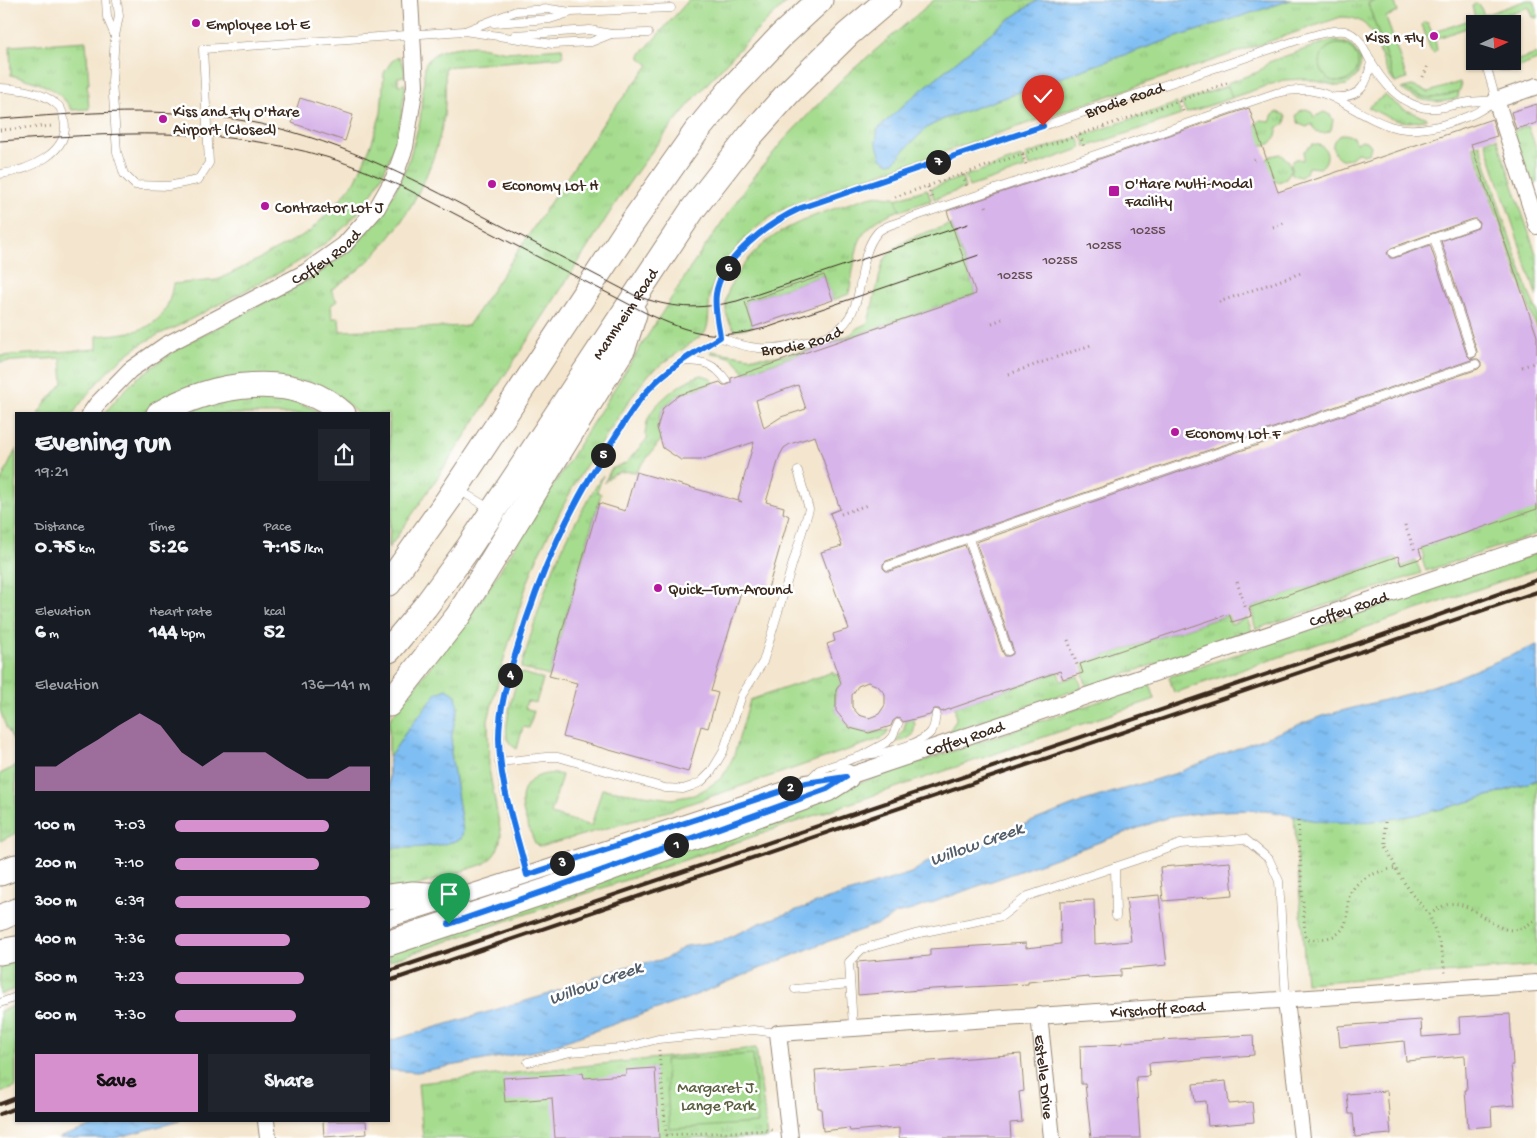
<!DOCTYPE html>
<html lang="en">
<head>
<meta charset="utf-8">
<style>
	:root { --surface:#171b24; --page:#20242c; --text:#f1f3f6; --muted:#9ea1a6; --accent:#d690ce }
	body { margin:0; font-family:"Gochi Hand",sans-serif; background:var(--page); color:var(--text); height:100vh; display:flex; flex-direction:column; font-size:19px; white-space:nowrap }
	* { box-sizing:border-box; margin:0 }
	p { font-size:16px; color:var(--muted) }
	.icon { flex:none; width:28px; height:28px; fill:none; stroke:currentColor; stroke-width:2; stroke-linecap:round; stroke-linejoin:round }
	.map { position:relative; flex:1; overflow:hidden }
	.details { position:absolute; left:15px; top:412px; width:375px; height:710px; display:flex; flex-direction:column; background:var(--surface); border-radius:0px; box-shadow:0 1px 4px #0004 }
	.details>* { flex:none }
	.needle { width:32px; rotate:86deg }
	.buttons { position:absolute; left:1466px; top:15px; display:grid; gap:10px }
	.buttons a { display:grid; place-items:center; width:55px; height:55px; border-radius:0px; background:var(--surface); box-shadow:0 1px 4px #0004; font-size:25px }
	.pin { position:absolute; display:grid; place-items:center; width:42px; height:42px; color:#fff; margin:-51px -21px; border-radius:50% 50% 50% 0; rotate:-45deg; box-shadow:0 0 5px #0007 }
	.pin .icon { rotate:45deg }
	.km { position:absolute; width:25px; height:25px; margin:-12px; border-radius:50%; background:#222; color:#fff; font-size:14px; line-height:25px; text-align:center }
	.round { display:grid; place-items:center; flex:none; width:52px; height:52px; border-radius:0px; background:var(--page) }
	.overview { display:flex; align-items:center; justify-content:space-between; height:85px; padding:0 20px }
	h1 { font-size:28px; font-weight:800; line-height:38px }
	.figures { display:grid; grid-template-columns:repeat(3,1fr); gap:8px; height:85px; padding:5px 20px }
	.figures div { display:grid; align-content:center }
	.figures b { font-size:21px; font-weight:800 }
	.figures small { font-size:14px; font-weight:400 }
	.figures p { font-size:14px }
	.chart { height:140px; padding:10px 20px }
	.chart p { display:flex; justify-content:space-between }
	.chart svg { width:100%; height:90px; margin-top:5px; fill:var(--accent); opacity:.7 }
	.primary-button { display:flex; gap:10px; margin-top:auto; padding:10px 20px }
	.primary-button a { flex:1; height:58px; border-radius:0px; background:var(--accent); color:#111; font-size:20px; font-weight:800; line-height:58px; text-align:center }
	.primary-button a+a { background:var(--page); color:var(--text) }
	ul { padding:0 20px; list-style:none; font-size:16px }
	li { display:grid; grid-template-columns:80px 60px 1fr; align-items:center; height:38px }
	li i { height:12px; border-radius:6px; background:var(--accent) }
	.map>svg:first-child { display:block }
	.grass { fill:url(#grass-tufts); stroke:#708356 }
	.garden { fill:#a5dc8e; stroke:#708356 }
	.water { fill:url(#water-ripples); stroke:#5d7488 }
	.building { fill:#d7b4e9; fill-rule:evenodd }
	.lines { fill:none; stroke-linecap:round; stroke-linejoin:round }
	.service-casing { stroke:#988876; stroke-width:9 }
	.minor-casing { stroke:#988876; stroke-width:18 }
	.primary-casing { stroke:#988876; stroke-width:27 }
	.path { stroke:#988876; stroke-width:3; stroke-dasharray:1 4; stroke-linecap:butt }
	.service { stroke:#fff; stroke-width:8 }
	.minor { stroke:#fff; stroke-width:16 }
	.primary { stroke:#fff; stroke-width:25 }
	.tram { stroke:#3b2a1e; stroke-width:1 }
	.rail { stroke:#3b2a1e; stroke-width:4 }
	.route-casing { stroke:#fff; stroke-width:10 }
	.route { stroke:#1a73e8; stroke-width:6 }
	.poi-dot { fill:#b5179e; stroke:#fff; stroke-width:2 }
	.labels { text-anchor:middle; stroke-width:5; stroke-linejoin:round; paint-order:stroke }
	.number-label { font-size:14px; fill:#624c51 }
	.poi-label { font-size:16px; fill:#3b2a1e; stroke:#fff; text-anchor:start }
	.street-label { font-size:16px; fill:#3b2a1e; stroke:#fff }
	.park-label { font-size:16px; fill:#5b5f40; stroke:#fff }
	.water-label { font-size:18px; font-style:italic; fill:#535e69; stroke:#fff }
</style>
</head>
<body>
<div class="map">
<svg width="1537" height="1138" viewBox="0 0 1537 1138">
	<defs>
		<pattern id="grass-tufts" width="24" height="20" patternUnits="userSpaceOnUse" patternTransform="scale(1.25)"><rect width="24" height="20" fill="#a5dc8e"/><path d="M3 7l-1-3M5 7V3M7 7l1-3M15 17l-1-3M17 17v-4M19 17l1-3" fill="none" stroke="#8fbd7a"/></pattern>
		<pattern id="water-ripples" width="26" height="14" patternUnits="userSpaceOnUse" patternTransform="scale(1.25)"><rect width="26" height="14" fill="#7fbef3"/><path d="M2 4q2-2 4 0t4 0M15 11q2-2 4 0t4 0" fill="none" stroke="#699bc4"/></pattern>
	</defs>
	<rect width="100%" height="100%" fill="#fff"/>
	<filter id="ink" filterUnits="userSpaceOnUse"><feTurbulence type="fractalNoise" baseFrequency=".02" numOctaves="2"/><feDisplacementMap in="SourceGraphic" scale="10" xChannelSelector="R" yChannelSelector="G"/><feConvolveMatrix kernelMatrix="1 2 1 2 8 2 1 2 1" color-interpolation-filters="sRGB"/></filter>
	<filter id="wash" filterUnits="userSpaceOnUse"><feTurbulence type="fractalNoise" baseFrequency=".0096" numOctaves="4" result="noise"/><feDisplacementMap in="SourceGraphic" scale="20" xChannelSelector="R" yChannelSelector="G"/><feGaussianBlur stdDeviation="1.12" result="paint"/><feColorMatrix in="noise" values="0 0 0 0 0 0 0 0 0 0 0 0 0 0 0 0 0 1.4 0 .05"/><feComposite in="paint" operator="in"/></filter>
	<g filter="url(#wash)">
		<rect width="100%" height="100%" fill="#f4e6ce"/>
		<g class="grass">
			<path d="M689,0H789C726,59 667,125 619,198C602,224 586,251 569,277C509,368 451,460 389,548L391,489L389,475V414H358L341,398H167L140,414H104L119,396L136,379L180,347L315,276L348,251L394,193L408,163L420,121L425,65L431,57L438,52L447,49L460,47L475,46L507,52L562,48L563,57L445,67C445,83 446,100 444,116C435,171 402,234 358,270C350,277 340,283 331,290L337,301L331,305L332,318H339L340,331L468,326L606,119L649,65L640,58V55Z"/>
			<path d="M934,0H1378L1368,3L1395,83C1374,60 1382,16 1341,17L805,199C771,213 745,233 725,264C719,273 713,281 711,291C707,305 711,320 705,333L650,373L635,392L576,481L538,555L526,587L504,659L488,720L489,769L501,834C500,847 495,857 484,864L410,888L389,890V720L480,602L689,270L749,183L783,141L843,78Z"/>
			<path d="M1337,40L1351,45L1360,57L1361,64L1357,76L1347,85L1338,86L1306,79L1284,80L1186,113L1181,102L1227,86V83L1258,72L1269,62L1277,59L1329,41Z"/>
			<path d="M86,41L89,84H87L89,109L72,110C56,85 38,83 11,75L10,46Z"/>
			<path d="M399,56L404,68L405,76L398,77V85L405,84C403,107 400,130 392,151C368,223 315,255 252,287C226,301 200,314 174,328C132,343 98,377 73,414H38L47,401L63,383L61,358L0,362V356L97,349V336C137,332 166,332 173,284L217,280L240,269L309,232L332,209L356,180L372,142L381,113L384,73L391,62Z"/>
			<path d="M1404,88C1428,102 1434,99 1459,91L1458,98C1437,105 1420,102 1401,89Z"/>
			<path d="M1385,95C1397,107 1410,113 1426,117L1427,119C1402,126 1390,119 1368,107Z"/>
			<path d="M1277,112L1285,115L1286,118L1285,124L1277,128C1277,139 1271,148 1259,144L1254,127L1260,120L1271,121L1272,116Z"/>
			<path d="M1528,126L1537,150V182L1532,188L1513,131Z"/>
			<path d="M1497,138L1537,257V297L1485,141Z"/>
			<path d="M1480,144L1502,215L1530,296L1537,311V330L1473,146Z"/>
			<path d="M1280,154L1289,161L1291,170L1286,179L1278,182L1270,180L1265,161L1271,156Z"/>
			<path d="M927,189L931,200C905,209 868,215 858,245C854,261 852,278 849,294L833,300L824,275L745,302L753,327L735,330C721,314 724,295 735,278C760,237 793,223 836,208C848,204 860,199 873,196C880,194 888,198 895,197L897,199Z"/>
			<path d="M951,224L976,294L744,373C736,357 729,356 711,353V351L750,357H771L804,351L845,337L851,334L857,328L868,323L883,262C897,238 927,233 951,224Z"/>
			<path d="M702,375L711,378L714,383C685,393 648,401 661,440L636,472C622,471 613,471 604,483L611,469L626,463L648,438L645,435C646,430 646,424 648,419C653,403 686,378 702,375Z"/>
			<path d="M251,396L289,398L325,414H182L199,407Z"/>
			<path d="M16,449V745L6,727L0,710V483Z"/>
			<path d="M603,475L597,492L601,494L549,676L521,668C533,628 544,587 562,549C574,523 588,499 603,475Z"/>
			<path d="M1537,508V534L1426,571L1422,559L1424,558L1421,548Z"/>
			<path d="M1537,553V569L1174,693L1169,677Z"/>
			<path d="M1396,557L1400,567L1416,561L1421,573L1256,629L1252,617L1254,615L1251,607Z"/>
			<path d="M1228,615L1231,624L1247,618L1252,631L1087,687L1083,675L1085,673L1082,663Z"/>
			<path d="M847,671L848,673L836,690V711L850,728L869,733L889,730L886,735L880,739L668,811L543,846H538L535,843C530,831 522,814 522,801C522,779 543,770 562,775L551,814L591,826L602,789L672,799L694,795L707,788L720,779L727,770L734,755L750,700L833,672L834,675Z"/>
			<path d="M519,672L543,679L536,703L527,701L525,708L534,711L529,728L523,727L517,749C512,746 508,743 507,737C504,722 515,688 519,672Z"/>
			<path d="M1058,672L1061,681L1078,676L1082,688L948,733L956,720L955,707Z"/>
			<path d="M1150,684L1155,699L389,961V950L780,810Z"/>
			<path d="M913,719L915,724L913,735L905,740L896,742L904,729L906,721Z"/>
			<path d="M16,766V833L0,841V774Z"/>
			<path d="M1537,780V966L1306,983L1294,816C1376,832 1459,806 1537,780Z"/>
			<path d="M16,958V988L0,995V962Z"/>
			<path d="M14,1006L16,1024V1087L0,1093V1011Z"/>
			<path d="M756,1048L768,1138H423L418,1083Z"/>
		</g>
		<g class="garden">
			<path d="M1378,0H1394L1398,12L1386,17L1407,79L1395,83L1368,3Z"/>
			<path d="M1527,0H1534L1537,9V18L1533,17L1529,7L1486,21L1487,24H1475V25L1435,39L1437,50L1434,53L1431,51L1422,25L1424,22L1428,23L1432,33L1475,18L1472,6L1477,3L1480,6L1484,15Z"/>
			<circle cx="1339" cy="63" r="19"/>
			<path d="M1537,54V60L1509,71H1498L1495,61H1504L1505,64Z"/>
			<path d="M1460,82L1461,87L1459,91C1434,99 1428,102 1404,88L1412,86L1429,92Z"/>
			<path d="M1228,86L1232,98L1186,113L1181,102Z"/>
			<path d="M1177,103L1181,115L1086,147L1082,136Z"/>
			<path d="M1306,109L1311,111L1314,117L1324,112L1330,115L1333,120L1331,130C1323,136 1315,133 1312,124L1307,127L1299,124L1296,116L1300,111Z"/>
			<path d="M1345,134L1353,137L1357,143L1362,140L1368,142L1371,146L1369,153L1364,155L1357,152C1342,175 1318,140 1345,134Z"/>
			<path d="M1078,137L1082,148L1029,167L1025,155Z"/>
			<path d="M1313,144C1328,144 1332,160 1320,168L1308,167L1306,173L1301,177L1293,175L1291,172V163L1295,159L1303,160L1304,151Z"/>
			<path d="M1021,157L1025,168L969,187L965,176Z"/>
			<path d="M962,177L965,188L934,199L931,188Z"/>
			<path d="M927,189L931,200L900,211L896,199Z"/>
			<path d="M753,1054L758,1123L670,1129L665,1060Z"/>
		</g>
		<g class="water">
			<path d="M1038,0H1291L1156,44L946,118L928,127L909,145L894,162L889,163L881,158L876,142L878,129L908,101L998,27Z"/>
			<path d="M1537,645V780C1471,802 1399,826 1329,822C1307,821 1286,813 1265,811C1232,809 1198,812 1166,818L912,910L895,914L884,922L818,945L686,999L540,1050L417,1072L389,1070V1041L546,995L625,967L665,959L686,946L722,941L760,923L825,900L911,873L926,863L1084,801L1177,773L1220,755L1322,716L1411,693L1453,679Z"/>
			<path d="M447,689L456,695L458,709L452,733L451,754L463,831L461,839C438,848 414,848 389,848V758L406,732L437,693Z"/>
			<path d="M107,1121H180L115,1138H58Z"/>
		</g>
		<g id="blocks">
			<g class="building">
				<path d="M300,98L353,115L345,141L292,123Z"/>
				<path d="M1537,104V123L1516,129L1511,112Z"/>
				<path d="M1249,108L1278,192L1492,119L1497,136L1471,144L1537,336V509L1419,549L1422,558L1401,565L1398,556L1249,608L1252,616L1232,622L1229,614L1080,664L1083,673L1063,679L1060,671L941,712L939,709H934L930,715L903,722L901,719L897,718L893,721L891,726L869,733L850,728L836,711V690L841,683L827,644L835,641L833,634L849,629L821,552L842,546L830,513L840,509L815,436L790,444L784,448L780,455L766,502L784,507L783,513L789,516L767,592L743,585L711,691L718,693L708,728L701,726L688,772L563,737L577,683L549,676L599,503L625,511L636,472L742,502L738,499L754,442L701,460H681L663,448L657,428L663,408L679,395L720,382L723,385H727L731,383V378L976,294L947,211ZM1472,219H1476L1479,222L1478,228L1441,241L1477,351L1476,356L1471,359L1467,355L1430,245L1394,258H1390L1387,253L1391,248ZM1474,359H1478L1481,362V366L1478,369L976,542L1013,649V654L1009,656H1005L1003,653L965,545L890,571H886L883,568V564L886,561ZM798,385L806,409L781,417L764,428L756,400ZM868,682L878,686L885,694V705L879,714L869,718L859,715L852,707V695L858,686Z"/>
				<path d="M824,275L833,300L753,327L745,302Z"/>
				<path d="M1230,862L1233,895L1163,901L1160,867Z"/>
				<path d="M1159,895L1167,965L1121,969V976L1088,978V976L1028,982V984L932,989L858,995L857,962L930,956V949L1026,943V948L1061,944L1060,901L1094,900L1095,944L1131,941L1126,898Z"/>
				<path d="M1510,1014L1513,1065H1511L1515,1105L1491,1107L1492,1126L1468,1128L1465,1090H1467L1465,1056L1406,1061L1404,1041L1340,1047L1338,1026L1421,1020L1422,1037L1460,1034L1459,1017Z"/>
				<path d="M1253,1035L1254,1055L1149,1063L1150,1076L1136,1077L1140,1138H1091L1085,1084H1081L1080,1046L1122,1044V1042Z"/>
				<path d="M1021,1054L1024,1091L1019,1092L1022,1122L1010,1123L1011,1138H899V1128L886,1129V1128L850,1131L849,1128L823,1131L821,1108H818L815,1070Z"/>
				<path d="M655,1068L659,1138H555L552,1098L505,1102L503,1078L583,1073L584,1078L626,1075V1070Z"/>
				<path d="M1226,1081L1229,1104L1252,1102L1254,1122L1208,1126L1206,1101L1195,1102L1193,1084Z"/>
				<path d="M1387,1091L1391,1134L1355,1137L1353,1114H1349L1347,1094Z"/>
				<path d="M323,1121H366L367,1134L324,1137Z"/>
			</g>
		</g>
	</g>
	<g filter="url(#ink)">
		<use href="#blocks" fill-opacity="0" stroke="#988876" stroke-width="1"/>
		<g class="lines">
			<g class="service-casing">
				<g id="service">
					<path d="M106,0L107,17L115,36"/>
					<path d="M117,0L119,16L115,36L112,82L117,152L124,174L135,185L168,186L198,180L209,163L203,49L464,31L553,44L591,42L611,34"/>
					<path d="M494,23L550,19L569,13"/>
					<path d="M465,31L516,11L550,9L571,12L671,8"/>
					<path d="M515,35L590,30L611,34L648,33"/>
					<path d="M1485,61L1496,100"/>
					<path d="M0,88C18,89 40,91 55,103C60,106 63,112 64,119C72,153 27,171 0,174"/>
					<path d="M1336,97C1361,98 1368,84 1371,61"/>
					<path d="M1393,253L1434,238"/>
					<path id="s1" d="M720,337C718,323 714,309 716,295C721,256 777,216 811,204L1304,38C1316,35 1332,29 1345,31C1360,35 1365,51 1371,62C1382,81 1396,99 1417,106C1435,112 1451,105 1469,102C1478,101 1487,101 1496,100"/>
					<path id="s2" d="M720,337C748,350 768,351 798,344C811,341 830,337 840,328C868,304 855,259 877,233C880,229 885,227 890,225L1276,93C1331,80 1344,111 1390,126C1415,134 1447,125 1471,115C1479,112 1487,106 1494,101"/>
					<path d="M1472,353L1434,238L1474,224"/>
					<path d="M684,361C703,361 714,363 726,380"/>
					<path d="M459,490L489,508"/>
					<path d="M969,539L1008,651"/>
					<path d="M888,566L1476,364"/>
					<path d="M865,755C881,754 920,745 931,732C935,727 935,720 936,714"/>
					<path d="M499,762L546,757H558L665,788L683,789L692,786L701,782L711,772L723,752L742,695L763,662L809,509L798,471"/>
					<path d="M808,781L819,770L861,756L887,742L892,737L898,724"/>
					<path d="M1115,867L1116,916"/>
					<path d="M527,875C515,830 499,785 499,738C499,708 508,678 517,649C540,573 570,504 615,437C626,420 636,402 650,388C669,367 696,352 720,337"/>
					<path d="M795,989L850,984"/>
					<path d="M0,1003L16,997"/>
					<path d="M853,1027L849,962L862,949L915,934L1002,916L1028,896L1136,860L1180,844L1245,839L1269,859L1279,881L1286,1000"/>
					<path d="M528,1062L570,1052L623,1048L658,1039L753,1030L778,1033"/>
				</g>
			</g>
			<g class="minor-casing">
				<g id="minor">
					<path d="M1537,86L1496,100L1537,226"/>
					<path id="s3" d="M90,414L97,404L130,370L166,345L306,272L344,245L377,208L394,178L405,147L415,86L410,0"/>
					<path id="s4" d="M389,919L527,875L806,783L846,777L1537,544"/>
					<path d="M1286,1000L1302,1138"/>
					<path id="s5" d="M1039,1015L1052,1138"/>
					<path d="M266,1121L268,1138"/>
					<path id="s6" d="M790,1138L778,1033L1537,983"/>
				</g>
			</g>
			<g class="primary-casing">
				<g id="primary">
					<path d="M159,414C211,383 294,369 343,414"/>
					<path d="M389,583L448,500L625,233L696,132L732,88L781,36L820,0"/>
					<path id="s7" d="M389,650L425,607L469,547L693,209L750,136L790,91L848,34L888,0"/>
					<path d="M389,704L458,616L623,348L634,314"/>
					<path d="M0,873L16,867"/>
					<path d="M389,897L413,894L457,897"/>
					<path d="M0,918L16,911"/>
					<path d="M389,943L549,890L827,789L846,777"/>
					<path d="M0,952L16,949"/>
				</g>
			</g>
			<g class="path">
				<path d="M1423,77L1428,65"/>
				<path d="M1179,101L1184,114"/>
				<path d="M0,130L54,126"/>
				<path d="M1080,135L1084,147"/>
				<path d="M1022,154L1027,167"/>
				<path d="M1254,160L1257,159"/>
				<path d="M963,175L967,187"/>
				<path d="M928,187L932,199"/>
				<path d="M895,197L1179,101L1227,83"/>
				<path d="M986,206L988,210"/>
				<path d="M1273,227L1284,223"/>
				<path d="M1219,302L1301,273"/>
				<path d="M992,323L1002,319"/>
				<path d="M1522,367L1537,362"/>
				<path d="M1009,374L1091,345"/>
				<path d="M841,514L867,505"/>
				<path d="M1405,525L1415,551"/>
				<path d="M1237,582L1246,609"/>
				<path d="M1068,640L1077,665"/>
				<path d="M1298,821L1305,936L1309,940C1333,938 1346,937 1348,909C1348,904 1348,898 1350,894C1358,877 1379,871 1396,868"/>
				<path d="M1385,822L1386,846L1398,873L1412,894L1429,914L1442,951L1445,973"/>
				<path d="M1429,914C1434,912 1438,908 1443,906C1471,893 1492,937 1519,929C1525,927 1532,922 1537,919"/>
				<path d="M659,1050L666,1135L772,1130"/>
			</g>
			<use href="#service" class="service"/>
			<use href="#minor" class="minor"/>
			<use href="#primary" class="primary"/>
			<g class="tram">
				<path d="M0,119C84,113 161,106 245,121C330,136 408,176 483,216C533,242 584,269 634,295C672,309 699,310 737,301L968,224"/>
				<path d="M0,141C112,133 216,125 326,157C354,165 381,178 407,189L644,312C693,335 716,341 769,327L979,255"/>
			</g>
			<g class="rail">
				<path d="M389,971L1380,636L1537,580"/>
				<path d="M389,981L1537,592"/>
				<path d="M0,1104L16,1098"/>
				<path d="M0,1114L16,1108"/>
			</g>
		</g>
	</g>
	<g class="lines" filter="url(#ink)">
		<g class="route-casing">
			<path id="route" d="M449,924L548,890L827,789L846,777L806,783L527,875C516,830 499,784 499,738C499,708 508,678 517,649C540,572 570,505 615,437C626,420 636,402 650,388C669,367 696,352 720,337C718,323 714,308 716,294C721,258 770,222 801,208L1043,126"/>
		</g>
		<use href="#route" class="route"/>
	</g>
	<g class="poi-dot">
		<circle cx="196" cy="23" r="5"/>
		<circle cx="1434" cy="36" r="5"/>
		<circle cx="163" cy="119" r="5"/>
		<circle cx="492" cy="184" r="5"/>
		<rect x="1108" y="185" width="12" height="12" rx="2.5"/>
		<circle cx="265" cy="206" r="5"/>
		<circle cx="1175" cy="432" r="5"/>
		<circle cx="658" cy="588" r="5"/>
	</g>
	<g class="labels">
		<g class="number-label">
			<text x="1148" y="234">10255</text>
			<text x="1104" y="249">10255</text>
			<text x="1060" y="264">10255</text>
			<text x="1015" y="279">10255</text>
		</g>
		<g class="poi-label">
			<text x="206" y="29">Employee Lot E</text>
			<text x="1424" y="42" text-anchor="end">Kiss n Fly</text>
			<text x="173" y="116">Kiss and Fly O'Hare<tspan x="173" dy="18">Airport (Closed)</tspan></text>
			<text x="1125" y="188">O'Hare Multi-Modal<tspan x="1125" dy="18">Facility</tspan></text>
			<text x="502" y="190">Economy Lot H</text>
			<text x="275" y="212">Contractor Lot J</text>
			<text x="1185" y="438">Economy Lot F</text>
			<text x="668" y="594">Quick–Turn-Around</text>
		</g>
		<g class="street-label">
			<text dy="6" stroke="none"><textPath href="#s1" startOffset="509">Brodie Road</textPath></text>
			<text dy="6" stroke="none"><textPath href="#s3" startOffset="286">Coffey Road</textPath></text>
			<text dy="6" stroke="none"><textPath href="#s7" startOffset="411">Mannheim Road</textPath></text>
			<text dy="6" stroke="none"><textPath href="#s2" startOffset="84">Brodie Road</textPath></text>
			<text dy="6" stroke="none"><textPath href="#s4" startOffset="1009">Coffey Road</textPath></text>
			<text dy="6" stroke="none"><textPath href="#s4" startOffset="604">Coffey Road</textPath></text>
			<text dy="6" stroke="none"><textPath href="#s6" startOffset="486">Kirschoff Road</textPath></text>
			<text dy="6" stroke="none"><textPath href="#s5" startOffset="62">Estelle Drive</textPath></text>
		</g>
		<g class="park-label">
			<text x="718" y="1092">Margaret J.<tspan x="718" dy="18">Lange Park</tspan></text>
		</g>
		<g class="water-label">
			<text transform="translate(976 843) rotate(-20)" y="6">Willow Creek</text>
			<text transform="translate(595 982) rotate(-20)" y="6">Willow Creek</text>
		</g>
	</g>
</svg>
<div class="buttons">
<a><svg class="needle" viewBox="-14 -14 28 28"><path d="M0-13l5 13h-10z" fill="#e53935"/><path d="M0 13l5-13h-10z" fill="#9ea1a6"/></svg></a>
</div>
<div class="pin" style="left:449px;top:924px;background:#1e9e55"><svg class="icon" aria-label="arrive" viewBox="0 0 24 24"><path d="M6 21V4h12l-3 4 3 4H6"/></svg></div>
<div class="pin" style="left:1043px;top:126px;background:#d93025"><svg class="icon" aria-label="check" viewBox="0 0 24 24"><path d="M5 12l5 5 9-10"/></svg></div>
<b class="km" style="left:676px;top:845px">1</b>
<b class="km" style="left:790px;top:788px">2</b>
<b class="km" style="left:562px;top:863px">3</b>
<b class="km" style="left:510px;top:675px">4</b>
<b class="km" style="left:603px;top:455px">5</b>
<b class="km" style="left:728px;top:268px">6</b>
<b class="km" style="left:938px;top:162px">7</b>
<section class="details">
<div class="overview"><div><h1>Evening run</h1><p>19:21</p></div><a class="round"><svg class="icon" aria-label="share" viewBox="0 0 24 24"><path d="M12 15V3M7 8l5-5 5 5M5 13v7h14v-7"/></svg></a></div>
<div class="figures">
<div><p>Distance</p><b>0.75<small> km</small></b></div>
<div><p>Time</p><b>5:26</b></div>
<div><p>Pace</p><b>7:15<small> /km</small></b></div>
</div>
<div class="figures">
<div><p>Elevation</p><b>6<small> m</small></b></div>
<div><p>Heart rate</p><b>144<small> bpm</small></b></div>
<div><p>kcal</p><b>52</b></div>
</div>
<div class="chart"><p><span>Elevation</span>136–141 m</p>
<svg viewBox="0 0 160 44" preserveAspectRatio="none"><path d="M0 44V32L10 32L20 25L30 19L40 12L50 6L60 12L70 25L80 32L90 25L100 25L110 25L120 32L130 38L140 38L150 32L160 32V44z"/></svg>
</div>
<ul>
<li><b>100 m</b>7:03<i style="width:79%"></i></li>
<li><b>200 m</b>7:10<i style="width:74%"></i></li>
<li><b>300 m</b>6:39<i style="width:100%"></i></li>
<li><b>400 m</b>7:36<i style="width:59%"></i></li>
<li><b>500 m</b>7:23<i style="width:66%"></i></li>
<li><b>600 m</b>7:30<i style="width:62%"></i></li>
</ul>
<div class="primary-button"><a>Save</a><a>Share</a></div>
</section>
</div>
</body>
</html>
